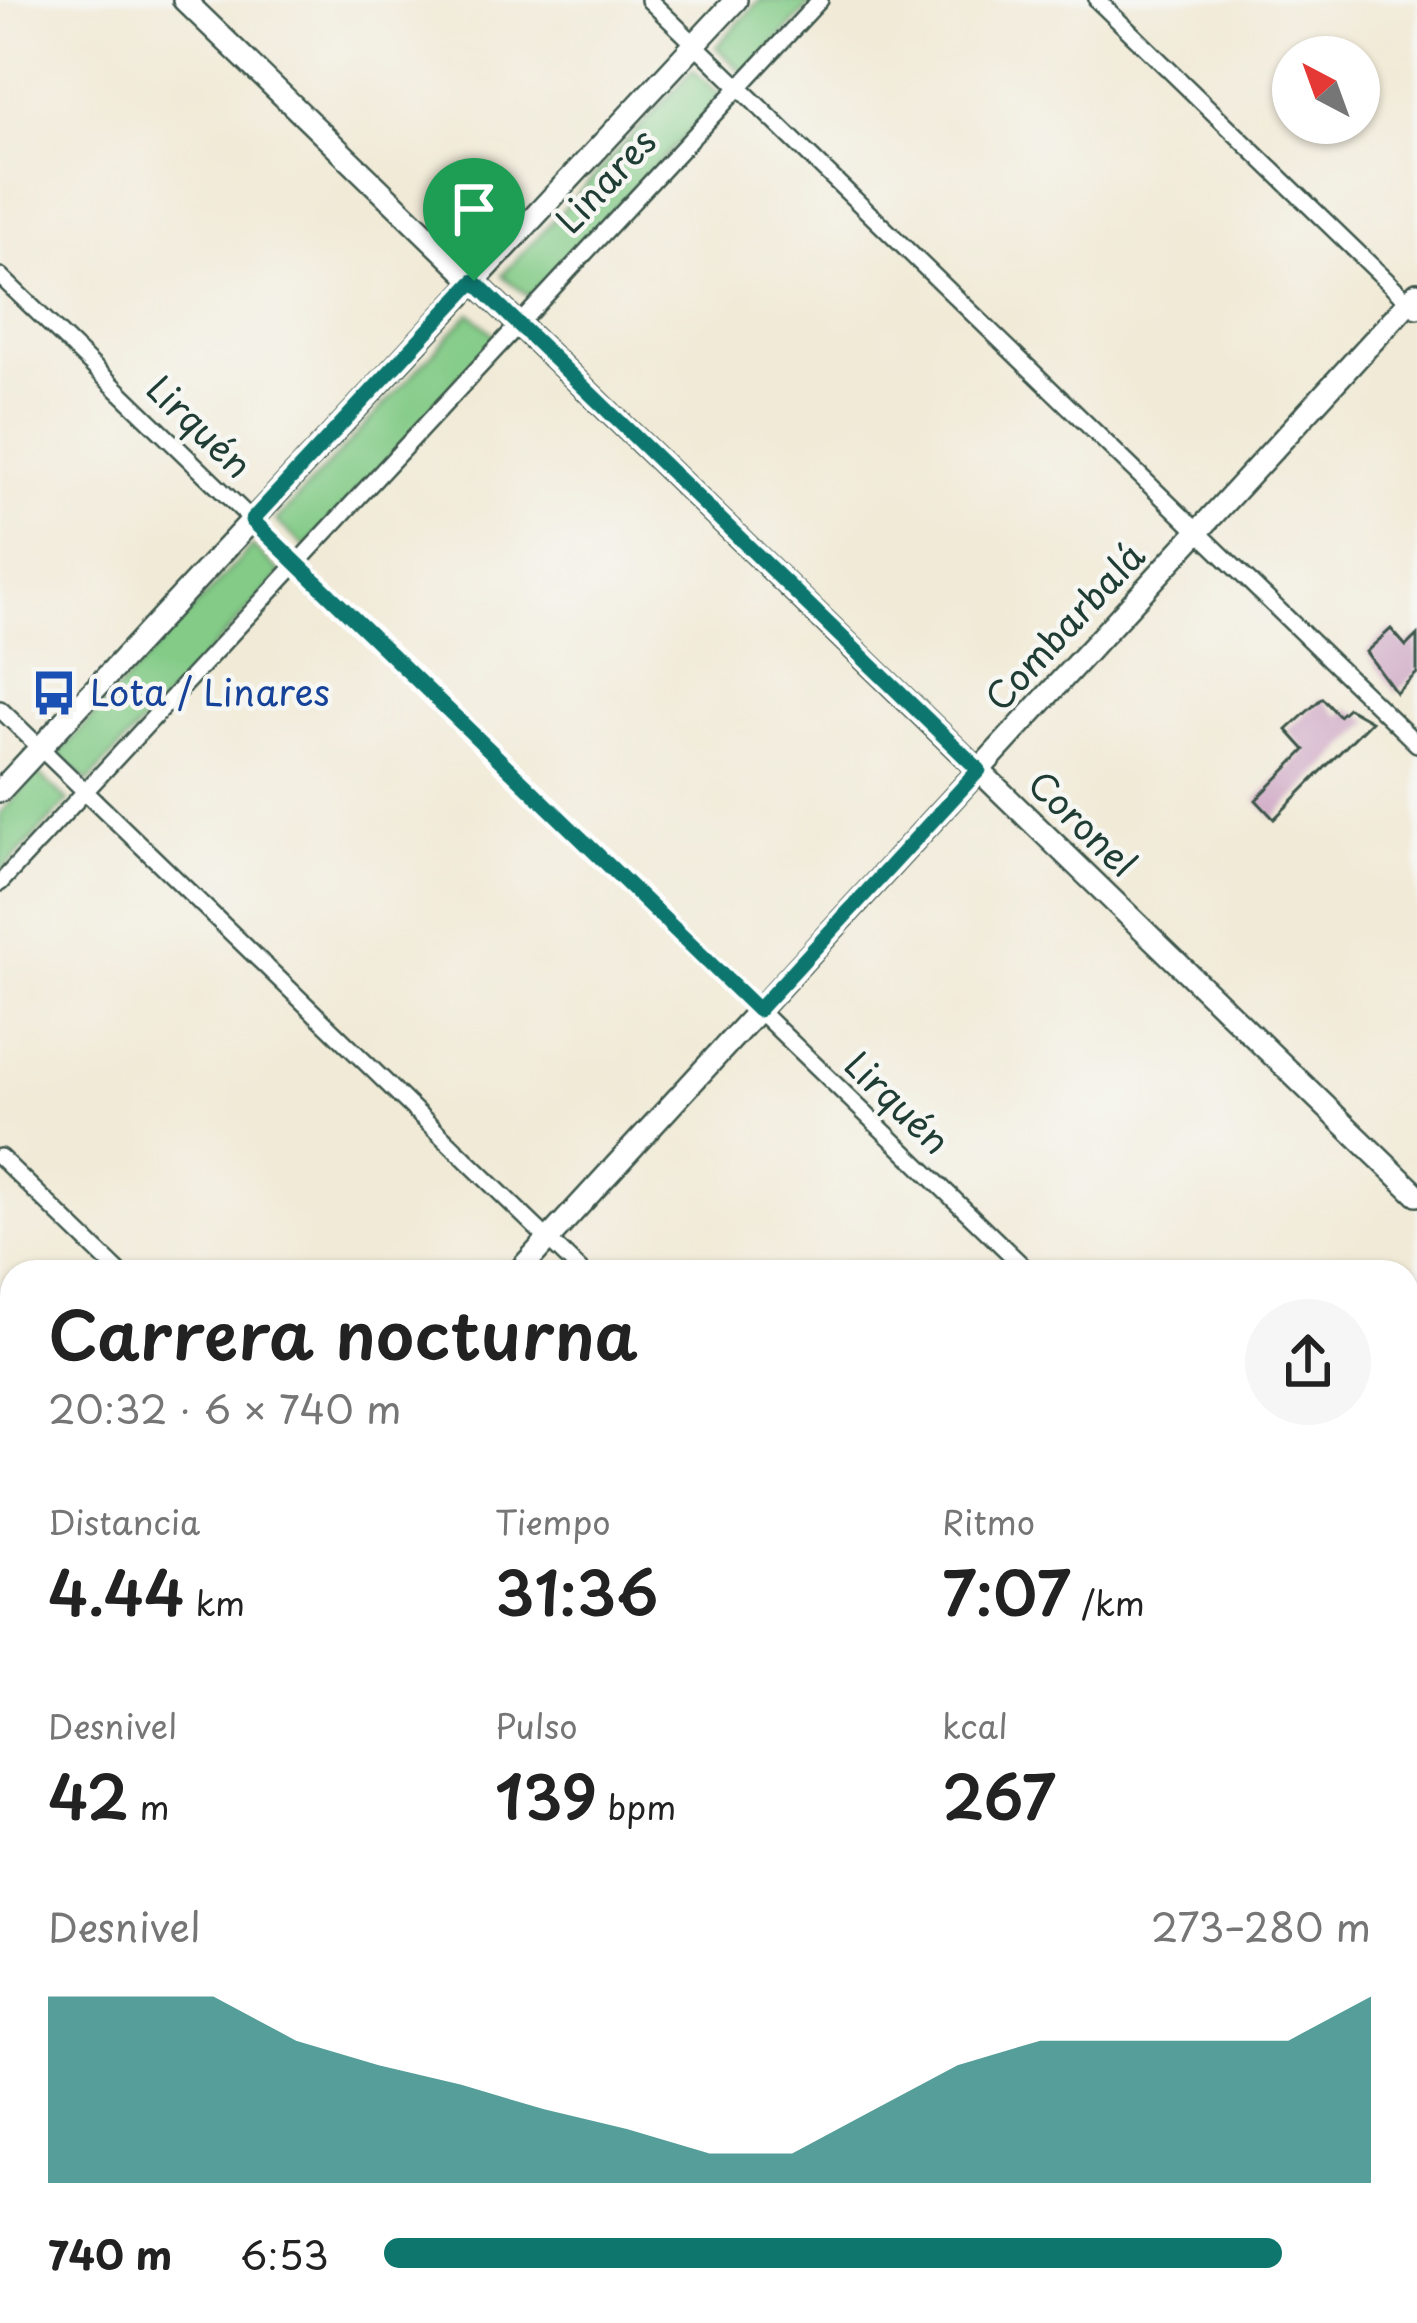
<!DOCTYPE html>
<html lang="es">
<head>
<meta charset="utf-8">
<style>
	:root { --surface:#fff; --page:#f6f6f6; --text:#222; --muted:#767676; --accent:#0f766e }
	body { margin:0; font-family:"Playpen Sans",sans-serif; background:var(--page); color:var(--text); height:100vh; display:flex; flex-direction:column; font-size:45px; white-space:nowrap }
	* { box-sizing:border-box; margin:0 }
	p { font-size:39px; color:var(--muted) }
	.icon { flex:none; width:66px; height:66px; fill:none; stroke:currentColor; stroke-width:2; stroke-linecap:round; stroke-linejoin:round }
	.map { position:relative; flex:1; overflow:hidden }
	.sheet { position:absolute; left:0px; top:1260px; width:1419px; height:1065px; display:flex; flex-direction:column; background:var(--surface); border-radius:36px 36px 0 0; box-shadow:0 3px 9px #0004 }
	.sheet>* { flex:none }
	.needle { width:78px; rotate:319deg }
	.tools { position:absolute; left:1272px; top:36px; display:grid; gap:24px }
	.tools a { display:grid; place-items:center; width:108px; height:108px; border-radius:50%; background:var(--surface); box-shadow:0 3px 9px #0004; font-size:60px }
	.pin { position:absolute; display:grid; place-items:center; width:102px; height:102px; color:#fff; margin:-123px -51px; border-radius:50% 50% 50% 0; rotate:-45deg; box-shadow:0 0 12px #0007 }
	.pin .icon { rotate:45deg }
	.round { display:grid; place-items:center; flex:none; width:126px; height:126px; border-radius:63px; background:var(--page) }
	.head { display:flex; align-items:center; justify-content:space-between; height:204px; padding:0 48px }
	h1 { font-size:66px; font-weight:600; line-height:90px }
	.stats { display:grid; grid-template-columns:repeat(3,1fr); gap:18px; height:204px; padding:12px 48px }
	.stats div { display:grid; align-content:center }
	.stats b { font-size:60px; font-weight:600 }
	.stats small { font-size:33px; font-weight:400 }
	.stats p { font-size:33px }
	.chart { height:336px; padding:24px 48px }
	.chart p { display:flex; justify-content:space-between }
	.chart svg { width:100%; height:216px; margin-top:12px; fill:var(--accent); opacity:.7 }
	ul { padding:0 48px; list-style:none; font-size:39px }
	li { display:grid; grid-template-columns:192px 144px 1fr; align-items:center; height:90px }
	li i { height:30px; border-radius:15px; background:var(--accent) }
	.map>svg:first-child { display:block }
	.green { fill:#83cb87; stroke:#51845e; stroke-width:3 }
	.building { fill:#cea6c3 }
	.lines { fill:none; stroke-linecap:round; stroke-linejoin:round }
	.street-casing { stroke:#3e574c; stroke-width:20 }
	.secondary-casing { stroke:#3e574c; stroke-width:26 }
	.path { stroke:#3e574c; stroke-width:3; stroke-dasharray:3 9; stroke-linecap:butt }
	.street { stroke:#fff; stroke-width:15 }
	.secondary { stroke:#fff; stroke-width:21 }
	.route-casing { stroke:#fff; stroke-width:24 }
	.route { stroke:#0f766e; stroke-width:15 }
	.labels { text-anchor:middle; stroke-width:9; stroke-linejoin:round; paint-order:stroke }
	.street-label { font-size:36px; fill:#1f3d34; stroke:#f6f6f2 }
	.transit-label { font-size:36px; fill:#164399; stroke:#f6f6f2; text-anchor:start }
</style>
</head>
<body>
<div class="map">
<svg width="1417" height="2323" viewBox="0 0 1417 2323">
	<rect width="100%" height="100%" fill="#f6f6f2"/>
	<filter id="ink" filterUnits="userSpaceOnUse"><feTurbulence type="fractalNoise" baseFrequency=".00833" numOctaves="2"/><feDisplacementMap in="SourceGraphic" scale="24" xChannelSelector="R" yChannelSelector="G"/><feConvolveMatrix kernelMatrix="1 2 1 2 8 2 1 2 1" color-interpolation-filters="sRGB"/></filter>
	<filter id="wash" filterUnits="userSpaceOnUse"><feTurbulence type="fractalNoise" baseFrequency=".004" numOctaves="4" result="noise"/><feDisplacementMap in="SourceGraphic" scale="48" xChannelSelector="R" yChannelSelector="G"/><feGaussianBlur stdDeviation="2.7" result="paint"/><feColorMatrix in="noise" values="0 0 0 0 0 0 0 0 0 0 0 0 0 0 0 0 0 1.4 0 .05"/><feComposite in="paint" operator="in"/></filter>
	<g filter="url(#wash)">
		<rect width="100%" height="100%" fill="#f1ead7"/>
		<g class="green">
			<path d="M760,0H814L746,75L716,47Z"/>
			<path d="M693,70L723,97L529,297L502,275Z"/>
			<path d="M470,313L500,340L306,548L276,521Z"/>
			<path d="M252,546L282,574L88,782L58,754Z"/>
			<path d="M38,773L68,801L0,873V813Z"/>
		</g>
		<g id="blocks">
			<g class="building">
				<path d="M1391,629L1406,646L1417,635V673L1396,693L1366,652Z"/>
				<path d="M1322,698L1339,716L1348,708L1371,721L1274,819L1256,800L1305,750L1287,730Z"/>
			</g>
		</g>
	</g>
	<g filter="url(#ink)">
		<use href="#blocks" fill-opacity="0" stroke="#3e574c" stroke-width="3"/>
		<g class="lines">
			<g class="street-casing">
				<g id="street">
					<path d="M649,0L1417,744"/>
					<path d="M1097,0L1417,310"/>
					<path d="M0,276L1029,1272"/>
					<path d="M0,709L582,1272"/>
					<path d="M0,883L820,0"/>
					<path d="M0,1157L119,1272"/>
					<path d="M0,1595L12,1606"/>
					<path d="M1407,1713L1417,1723"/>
					<path d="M1407,1863L1417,1853"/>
					<path d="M0,1939L12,1951"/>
					<path d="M1407,1989L1417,1999"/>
					<path d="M1407,2157L1417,2147"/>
					<path d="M677,2313L687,2323"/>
					<path d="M1203,2313L1214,2323"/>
					<path d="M1356,2313L1366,2323"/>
					<path d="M202,2323L208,2313"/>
					<path d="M856,2323V2313"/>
					<path d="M961,2323L971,2313"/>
					<path d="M1246,2323L1256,2313"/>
				</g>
			</g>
			<g class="secondary-casing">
				<g id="secondary">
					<path d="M184,0L1417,1195"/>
					<path d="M0,791L736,0"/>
					<path d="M518,1272L1417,293"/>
					<path d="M1407,1440L1417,1429"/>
					<path d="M0,1817L12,1807"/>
					<path d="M0,1840L12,1827"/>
					<path d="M0,2252L12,2260"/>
					<path d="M88,2313L103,2323"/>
					<path d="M551,2323L561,2313"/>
				</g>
			</g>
			<path class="path" d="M0,1660L12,1672"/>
			<use href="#street" class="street"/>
			<use href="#secondary" class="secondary"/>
		</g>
	</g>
	<g class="lines" filter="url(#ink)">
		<g class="route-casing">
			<path id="route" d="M474,281L979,770L758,1010L252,520Z"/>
		</g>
		<use href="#route" class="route"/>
	</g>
	<defs>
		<g id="bus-bare" transform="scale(3.6)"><path d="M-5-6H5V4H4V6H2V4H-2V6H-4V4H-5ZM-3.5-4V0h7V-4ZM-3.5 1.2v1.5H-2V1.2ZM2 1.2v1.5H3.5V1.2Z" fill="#1a4fb4" stroke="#f6f6f2" stroke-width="2.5" paint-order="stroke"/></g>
	</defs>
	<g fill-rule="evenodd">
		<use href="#bus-bare" x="54" y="693"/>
	</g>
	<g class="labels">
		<g class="street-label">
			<text transform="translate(606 181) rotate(-47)" y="13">Linares</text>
			<text transform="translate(199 427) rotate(44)" y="13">Lirquén</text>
			<text transform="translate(1065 627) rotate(-47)" y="13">Combarbalá</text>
			<text transform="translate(1082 824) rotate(44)" y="13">Coronel</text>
			<text transform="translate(897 1103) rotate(44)" y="13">Lirquén</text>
		</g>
		<g class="transit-label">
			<text x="90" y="706">Lota / Linares</text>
		</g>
	</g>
</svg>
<div class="tools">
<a><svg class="needle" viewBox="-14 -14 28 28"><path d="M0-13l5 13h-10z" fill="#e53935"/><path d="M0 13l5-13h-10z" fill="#767676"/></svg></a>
</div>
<div class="pin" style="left:474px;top:281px;background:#1e9e55"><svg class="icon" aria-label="arrive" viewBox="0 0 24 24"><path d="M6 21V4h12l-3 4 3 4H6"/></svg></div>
<section class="sheet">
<div class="head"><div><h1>Carrera nocturna</h1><p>20:32 · 6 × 740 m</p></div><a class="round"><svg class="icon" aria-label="share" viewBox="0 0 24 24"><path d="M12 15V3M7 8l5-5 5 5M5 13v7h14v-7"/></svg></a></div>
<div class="stats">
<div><p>Distancia</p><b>4.44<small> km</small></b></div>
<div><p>Tiempo</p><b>31:36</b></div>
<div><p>Ritmo</p><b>7:07<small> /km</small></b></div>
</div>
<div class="stats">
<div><p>Desnivel</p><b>42<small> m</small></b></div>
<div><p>Pulso</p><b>139<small> bpm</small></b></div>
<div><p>kcal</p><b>267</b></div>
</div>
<div class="chart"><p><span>Desnivel</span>273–280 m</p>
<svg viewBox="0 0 160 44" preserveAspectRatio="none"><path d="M0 44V6L10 6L20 6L30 15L40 20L50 24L60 29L70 33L80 38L90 38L100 29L110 20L120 15L130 15L140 15L150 15L160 6V44z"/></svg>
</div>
<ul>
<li><b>740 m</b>6:53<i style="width:91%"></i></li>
</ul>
</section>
</div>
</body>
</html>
